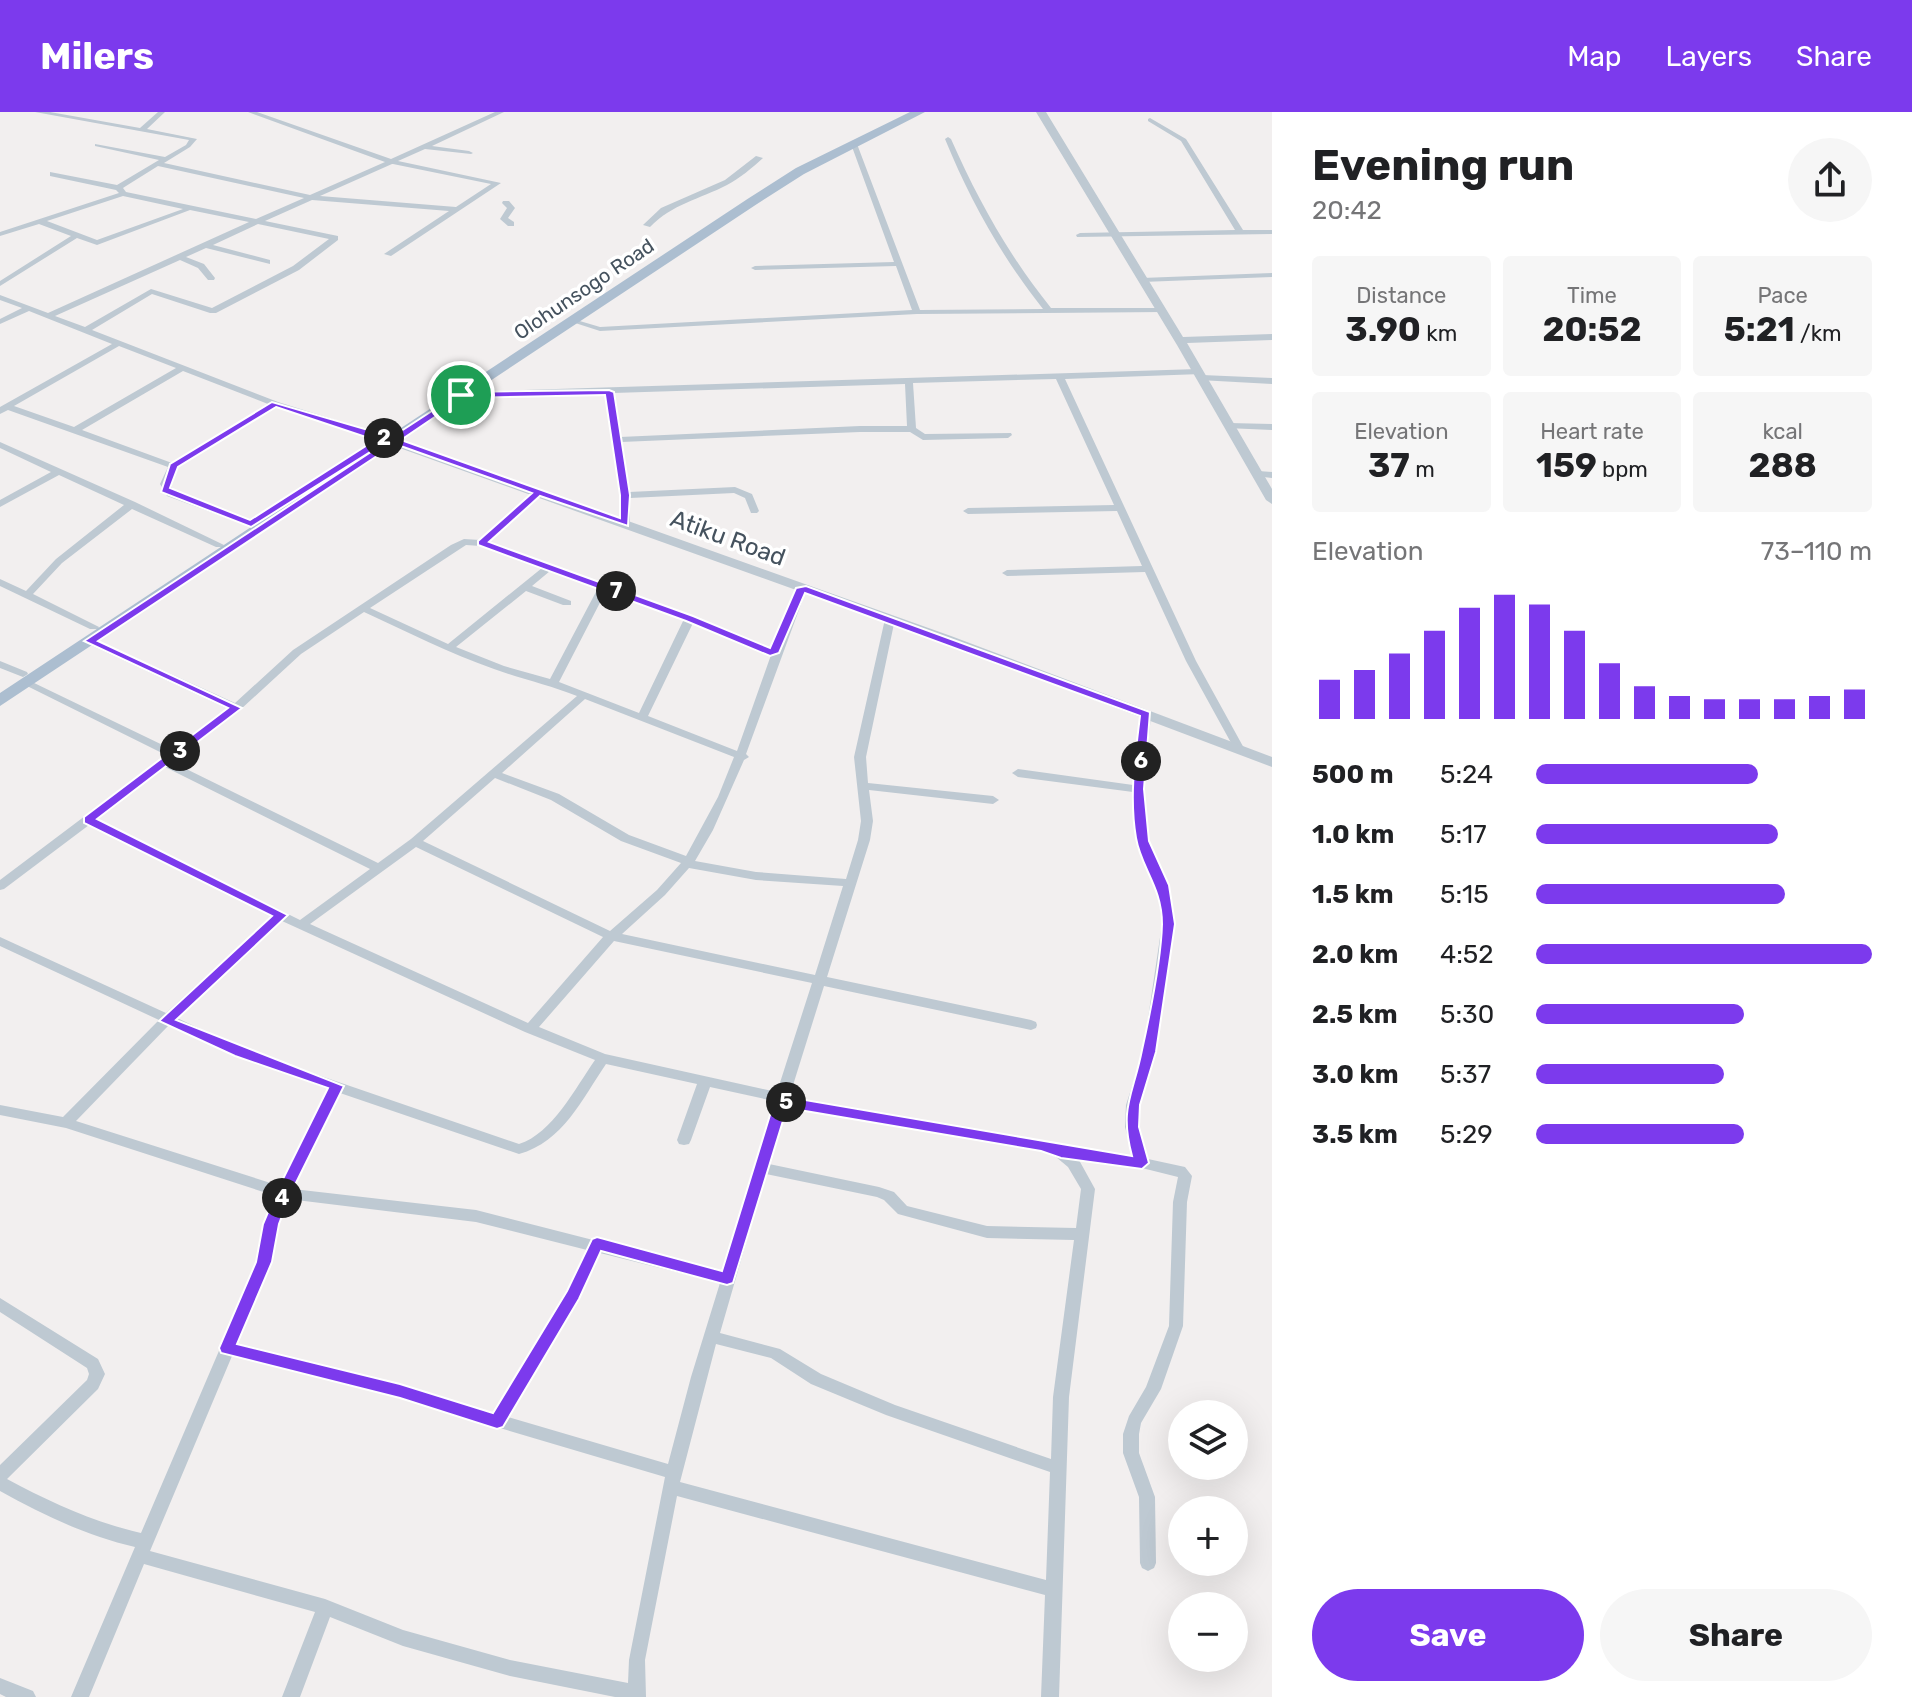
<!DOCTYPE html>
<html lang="en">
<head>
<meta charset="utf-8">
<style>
	:root { --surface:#fff; --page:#f6f6f6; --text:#202124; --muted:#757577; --accent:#7c3aed }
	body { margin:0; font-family:Rubik,sans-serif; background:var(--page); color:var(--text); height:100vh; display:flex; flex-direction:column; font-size:30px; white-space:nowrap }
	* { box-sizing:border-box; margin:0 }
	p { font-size:26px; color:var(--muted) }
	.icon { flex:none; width:44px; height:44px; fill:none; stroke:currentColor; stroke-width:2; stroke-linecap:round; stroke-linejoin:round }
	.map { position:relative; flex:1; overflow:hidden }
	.sheet { display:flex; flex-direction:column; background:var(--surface); width:640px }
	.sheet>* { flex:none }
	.controls { position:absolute; left:1168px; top:1288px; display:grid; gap:16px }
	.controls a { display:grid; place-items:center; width:80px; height:80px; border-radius:50%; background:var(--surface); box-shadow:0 8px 32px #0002; font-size:40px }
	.pin { position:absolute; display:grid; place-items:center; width:68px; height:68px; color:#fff; margin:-34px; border:4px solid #fff; border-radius:50%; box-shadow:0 2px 8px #0007 }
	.km { position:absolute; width:40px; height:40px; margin:-20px; border-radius:50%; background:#222; color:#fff; font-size:22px; line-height:40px; text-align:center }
	.round { display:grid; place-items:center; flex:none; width:84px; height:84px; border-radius:42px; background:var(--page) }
	.overview { display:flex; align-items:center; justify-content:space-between; height:136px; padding:0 40px }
	h1 { font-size:44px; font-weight:700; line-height:60px }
	.figures { display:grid; grid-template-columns:repeat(3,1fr); gap:12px; height:136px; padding:8px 40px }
	.figures div { display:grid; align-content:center; border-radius:8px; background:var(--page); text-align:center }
	.figures b { font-size:34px; font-weight:700 }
	.figures small { font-size:22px; font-weight:400 }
	.figures p { font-size:22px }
	.chart { height:224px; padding:16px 40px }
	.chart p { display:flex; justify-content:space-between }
	.chart svg { width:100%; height:144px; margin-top:8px; stroke:var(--accent); stroke-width:6 }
	.button { display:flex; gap:16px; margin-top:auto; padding:16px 40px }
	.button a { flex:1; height:92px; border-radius:48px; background:var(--accent); color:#fff; font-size:32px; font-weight:700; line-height:92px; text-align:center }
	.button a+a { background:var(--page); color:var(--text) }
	ul { padding:0 40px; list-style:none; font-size:26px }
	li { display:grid; grid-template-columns:128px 96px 1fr; align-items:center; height:60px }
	li i { height:20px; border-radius:10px; background:var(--accent) }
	header { display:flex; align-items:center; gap:48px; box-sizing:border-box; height:112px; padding:0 40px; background:var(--accent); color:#fff }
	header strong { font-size:38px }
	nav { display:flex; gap:44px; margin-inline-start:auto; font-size:28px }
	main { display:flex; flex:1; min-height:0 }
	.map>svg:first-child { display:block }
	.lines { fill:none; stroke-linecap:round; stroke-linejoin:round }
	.minor { fill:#bec9d2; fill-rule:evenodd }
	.tertiary { fill:#bec9d2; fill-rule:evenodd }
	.primary { fill:#acbed0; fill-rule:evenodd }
	.route { fill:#7c3aed; stroke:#fff; stroke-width:2; fill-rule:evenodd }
	.labels { text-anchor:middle; stroke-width:7; stroke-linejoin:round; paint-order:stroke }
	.far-street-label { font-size:20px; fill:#45525e; stroke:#fff }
	.street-label { font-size:24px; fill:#45525e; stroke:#fff }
</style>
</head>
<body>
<header>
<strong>Milers</strong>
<nav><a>Map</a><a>Layers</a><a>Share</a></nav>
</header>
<main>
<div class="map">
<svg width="1272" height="1585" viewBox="0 0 1272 1585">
	<rect width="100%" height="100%" fill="#f2efef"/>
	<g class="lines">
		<g class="minor">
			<path d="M35,0H50L140,16L158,0H165L147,17L197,27L190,35L164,51L310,83L385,50L248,0H257L391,47L495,0H504L432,34L469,39L473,41L471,42L425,37L398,49L501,71L391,144L384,142L449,99L312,88L265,109L338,124V128L299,158L216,201H210L152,182L92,218L278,290L387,324V328H381L276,295L177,356L170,372L174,380L254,410V414L251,415L167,384L160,372L168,355L8,298L0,302V295L112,232L29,199L0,212V207L22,196L0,188V183L48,201L249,110L190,98L97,133L77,126L0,174V169L71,124L39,112L0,124V120L119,81L116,78L50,64V60L117,73L159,48L95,34V32L165,45L186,33L189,28ZM392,52H393L491,72L456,95L320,84ZM158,54L304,86L256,107L126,80L123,76L126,74ZM123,84L183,97L97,128L47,109ZM258,112L329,127L293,154L212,196L151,177L85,215L55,204L180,148L198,156L208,168H214L215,166L204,152L186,145L206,136L270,152V148L213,133ZM119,234L176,256L74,315L14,294ZM183,259L268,292L172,351L82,318Z"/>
			<path d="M1150,6L1186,27L1243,118H1272V122L1077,125L1076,123L1080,121L1235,118L1181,29L1148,9V7Z"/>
			<path d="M948,25L951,27C978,88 1009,144 1051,196H1161L1165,198L1164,200L917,202L600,219L569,209L573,207L600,215L912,198L896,154L755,158L751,156L755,154L894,150L851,32L854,30L857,32L920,198L1043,197C1001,144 970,88 945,27Z"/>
			<path d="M756,44L763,46C752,56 740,66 727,73C700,87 672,92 650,115L643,113L661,96L725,68Z"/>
			<path d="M503,89H509L515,96L508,106L514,110V114H508L500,107L507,96L502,91Z"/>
			<path d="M1272,161V165L1142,170L1138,168L1142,166Z"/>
			<path d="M1198,257L1202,260L1201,262L1065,267L1196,549L1245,638L1240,641L1235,638L1186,549L1145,460L1007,464L1002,461L1007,458L1142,454L1117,399L968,402L963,399L968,396L1114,393L1056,267L913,271L916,316L925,322L1011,321L1012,323L1008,326L923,328L910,320H860L621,330L629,380L735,375L752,382L759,399L757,401H751L745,386L734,381L630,386V411L625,414L620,411V383L605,281L461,286L457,283L461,280ZM905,272L907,314H860L620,325L613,281Z"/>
			<path d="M1202,263L1272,266V272L1199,268V264Z"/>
			<path d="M1229,311L1272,312V318L1226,316V312Z"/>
			<path d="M0,330L135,390L224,433L222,435H216L132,397L62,451L33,482L99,515L98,517H90L0,474V467L26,479L56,447L124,393L59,363L0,395V388L51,360L0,336Z"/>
			<path d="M1258,359L1272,360V366L1255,364V360Z"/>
			<path d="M539,377L544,380L542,382L489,430L694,504L773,537L797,476L802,473L807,476L746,642L749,645L744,648L713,718L695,749L756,760L846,767L858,728L861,709L854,645L885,507L890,504L895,507L866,645L868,671L993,684L999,688L993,692L869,678L873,709L870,728L827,865L1031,908L1036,910L1037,913L1036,916L1031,918L824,874L789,986L1042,1029L1062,1036L1133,1045L1125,1015L1126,993L1143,940L1162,812L1157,773L1137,729L1133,680L1018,665L1012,661L1018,657L1133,673L1141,603L1146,600L1151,603L1144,677L1149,729L1169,773L1174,812L1155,940L1140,993L1139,1015L1148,1047L1185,1055L1192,1064L1187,1090L1183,1214L1161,1277L1141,1311L1139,1322V1341L1155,1385L1156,1451L1154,1456L1148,1459L1142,1456L1140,1451L1139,1385L1123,1341V1322L1129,1304L1146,1275L1169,1214L1173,1090L1178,1065L1142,1056L1079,1048L1095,1077L1069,1285L1059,1585H1041L1045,1483L677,1384L645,1548L646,1585H615L510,1564L403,1534L330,1505L300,1585H282L315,1500L144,1452L89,1585H71L135,1435C87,1424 43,1403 0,1379V1353L87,1268L89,1262L87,1256L0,1200V1186L98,1247L105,1262L98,1277L7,1367C50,1390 93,1410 141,1421L257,1150L264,1112L276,1084L66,1016L0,1003V993L63,1005L159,908L0,834V825L166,901L272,804L89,713L4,777L0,778V768L166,643L21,571L22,569H30L173,638L228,597L86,531L85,529L86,527H94L235,591L293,538L451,433L464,427L480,428L536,378ZM466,433L481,434L542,456L448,532L370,496ZM550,459L598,476L550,567L504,554L456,535L526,479L563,493H571V489L532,474ZM606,479L684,507L639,601L559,570ZM364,500C407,520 449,541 494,557C521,567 549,573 577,584L411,727L378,751L172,650L240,598L301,542ZM693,511L771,543L737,639L648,604ZM585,587L734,645L718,685L686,744L629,723L559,682L502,661ZM165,655L370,757L300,808L96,707ZM495,666L551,688L621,729L681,751L657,778L610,819L423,729ZM416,735L603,825L528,911L310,812ZM689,756L756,768L843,774L815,863L622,822L665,783ZM282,809L525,920L595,948C576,975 552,1022 519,1032L245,938L177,906ZM614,829L812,871L777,980L605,942L539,915ZM169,913L235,944L329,977L280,1074L76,1009ZM606,952L697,972L677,1028L679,1032L684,1033L689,1032L691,1028L710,975L774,989L723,1160L603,1130L597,1126L593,1128L476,1098L293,1077L340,981L519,1042C563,1030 582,987 606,952ZM786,996L1041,1039L1056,1045L1068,1055L1081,1077L1076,1116L987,1114L907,1094L894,1080L879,1075L769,1052ZM766,1062L877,1085L884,1088L898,1102L987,1126L1074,1128L1053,1285L1051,1347L895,1293L821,1262L780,1237L720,1221ZM288,1087L476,1110L587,1138L567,1178L494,1301L400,1272L237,1232L271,1150L278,1112ZM600,1141L720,1171L691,1265L668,1352L508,1305L578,1186ZM716,1232L771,1246L811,1272L886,1303L1050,1360L1046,1468L680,1370ZM232,1244L400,1286L491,1313L497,1317L500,1316L665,1365L629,1548L628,1571L510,1548L403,1518L325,1487L150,1439Z"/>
			<path d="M0,549L27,560L28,562L23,565L0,556Z"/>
			<path d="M0,1566L33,1579L36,1585H6L0,1582Z"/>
		</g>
		<g class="tertiary">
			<path d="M1036,0H1046L1183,225L1272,222V228L1187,231L1272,377V392L1266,388L1177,233Z"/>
			<path d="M384,322L951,524L1272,645V655L941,530L380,329V323Z"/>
		</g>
		<path class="primary" d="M910,0H925L804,62L757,92L0,594V581L749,86L796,56Z"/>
	</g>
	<path class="route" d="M609,278L614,280L630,383L628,414L540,384L489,430L693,504L770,536L796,476L806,474L1150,600L1144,677L1149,729L1169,773L1175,812L1156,940L1140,993L1139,1015L1149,1051L1142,1057L1061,1046L1041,1039L787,996L733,1171L727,1173L601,1139L579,1187L503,1315L497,1317L400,1286L221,1241L219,1236L256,1150L263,1112L276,1081L328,976L235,944L159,909L272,804L84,711V705L228,596L84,529L386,330L251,415L161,380L170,352L272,290L392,325L461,280ZM605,283L620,383V406L401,328L463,286ZM276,295L375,328L250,408L170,376L178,355ZM395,332L532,381L478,429V433L686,509L770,544L779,541L805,481L1140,604C1135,645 1129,685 1136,726C1141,756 1162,775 1162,812C1161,848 1150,902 1142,938C1133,984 1119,995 1132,1044L782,984L774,990L722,1159L597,1125L592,1127L567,1179L493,1301L400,1272L237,1232L272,1150L279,1112L291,1081L344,974L176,908L288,803L97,707L242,596L98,529Z"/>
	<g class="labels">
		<g class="far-street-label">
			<text transform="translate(584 177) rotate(-34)" y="7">Olohunsogo Road</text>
		</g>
		<g class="street-label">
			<text transform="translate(728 426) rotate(20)" y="8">Atiku Road</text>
		</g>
	</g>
</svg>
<div class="controls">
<a><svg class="icon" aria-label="layers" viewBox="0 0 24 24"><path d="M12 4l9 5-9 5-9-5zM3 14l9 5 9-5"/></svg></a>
<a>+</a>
<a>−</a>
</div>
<div class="pin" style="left:461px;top:283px;background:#1e9e55"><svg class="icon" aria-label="arrive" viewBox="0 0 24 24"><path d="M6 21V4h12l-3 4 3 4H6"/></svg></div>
<b class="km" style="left:384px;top:326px">2</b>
<b class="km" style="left:180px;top:639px">3</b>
<b class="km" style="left:282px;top:1086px">4</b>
<b class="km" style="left:786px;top:990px">5</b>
<b class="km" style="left:1141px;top:649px">6</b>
<b class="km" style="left:616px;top:479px">7</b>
</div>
<section class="sheet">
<div class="overview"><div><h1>Evening run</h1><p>20:42</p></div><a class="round"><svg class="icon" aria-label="share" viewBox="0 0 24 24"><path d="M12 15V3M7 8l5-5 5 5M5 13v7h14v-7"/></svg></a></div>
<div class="figures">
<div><p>Distance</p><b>3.90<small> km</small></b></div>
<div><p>Time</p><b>20:52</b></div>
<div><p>Pace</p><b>5:21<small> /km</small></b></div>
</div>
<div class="figures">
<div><p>Elevation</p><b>37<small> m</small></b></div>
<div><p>Heart rate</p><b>159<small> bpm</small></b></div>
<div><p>kcal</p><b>288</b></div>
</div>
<div class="chart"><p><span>Elevation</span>73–110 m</p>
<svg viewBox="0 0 160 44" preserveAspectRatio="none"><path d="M5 44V32M15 44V29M25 44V24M35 44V17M45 44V10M55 44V6M65 44V9M75 44V17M85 44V27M95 44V34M105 44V37M115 44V38M125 44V38M135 44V38M145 44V37M155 44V35"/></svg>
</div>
<ul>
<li><b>500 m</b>5:24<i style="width:66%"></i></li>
<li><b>1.0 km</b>5:17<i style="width:72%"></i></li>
<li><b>1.5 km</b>5:15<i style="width:74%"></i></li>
<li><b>2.0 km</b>4:52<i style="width:100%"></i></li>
<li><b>2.5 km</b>5:30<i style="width:62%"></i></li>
<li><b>3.0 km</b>5:37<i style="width:56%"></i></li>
<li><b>3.5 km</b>5:29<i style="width:62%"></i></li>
</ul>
<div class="button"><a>Save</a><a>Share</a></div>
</section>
</main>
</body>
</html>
